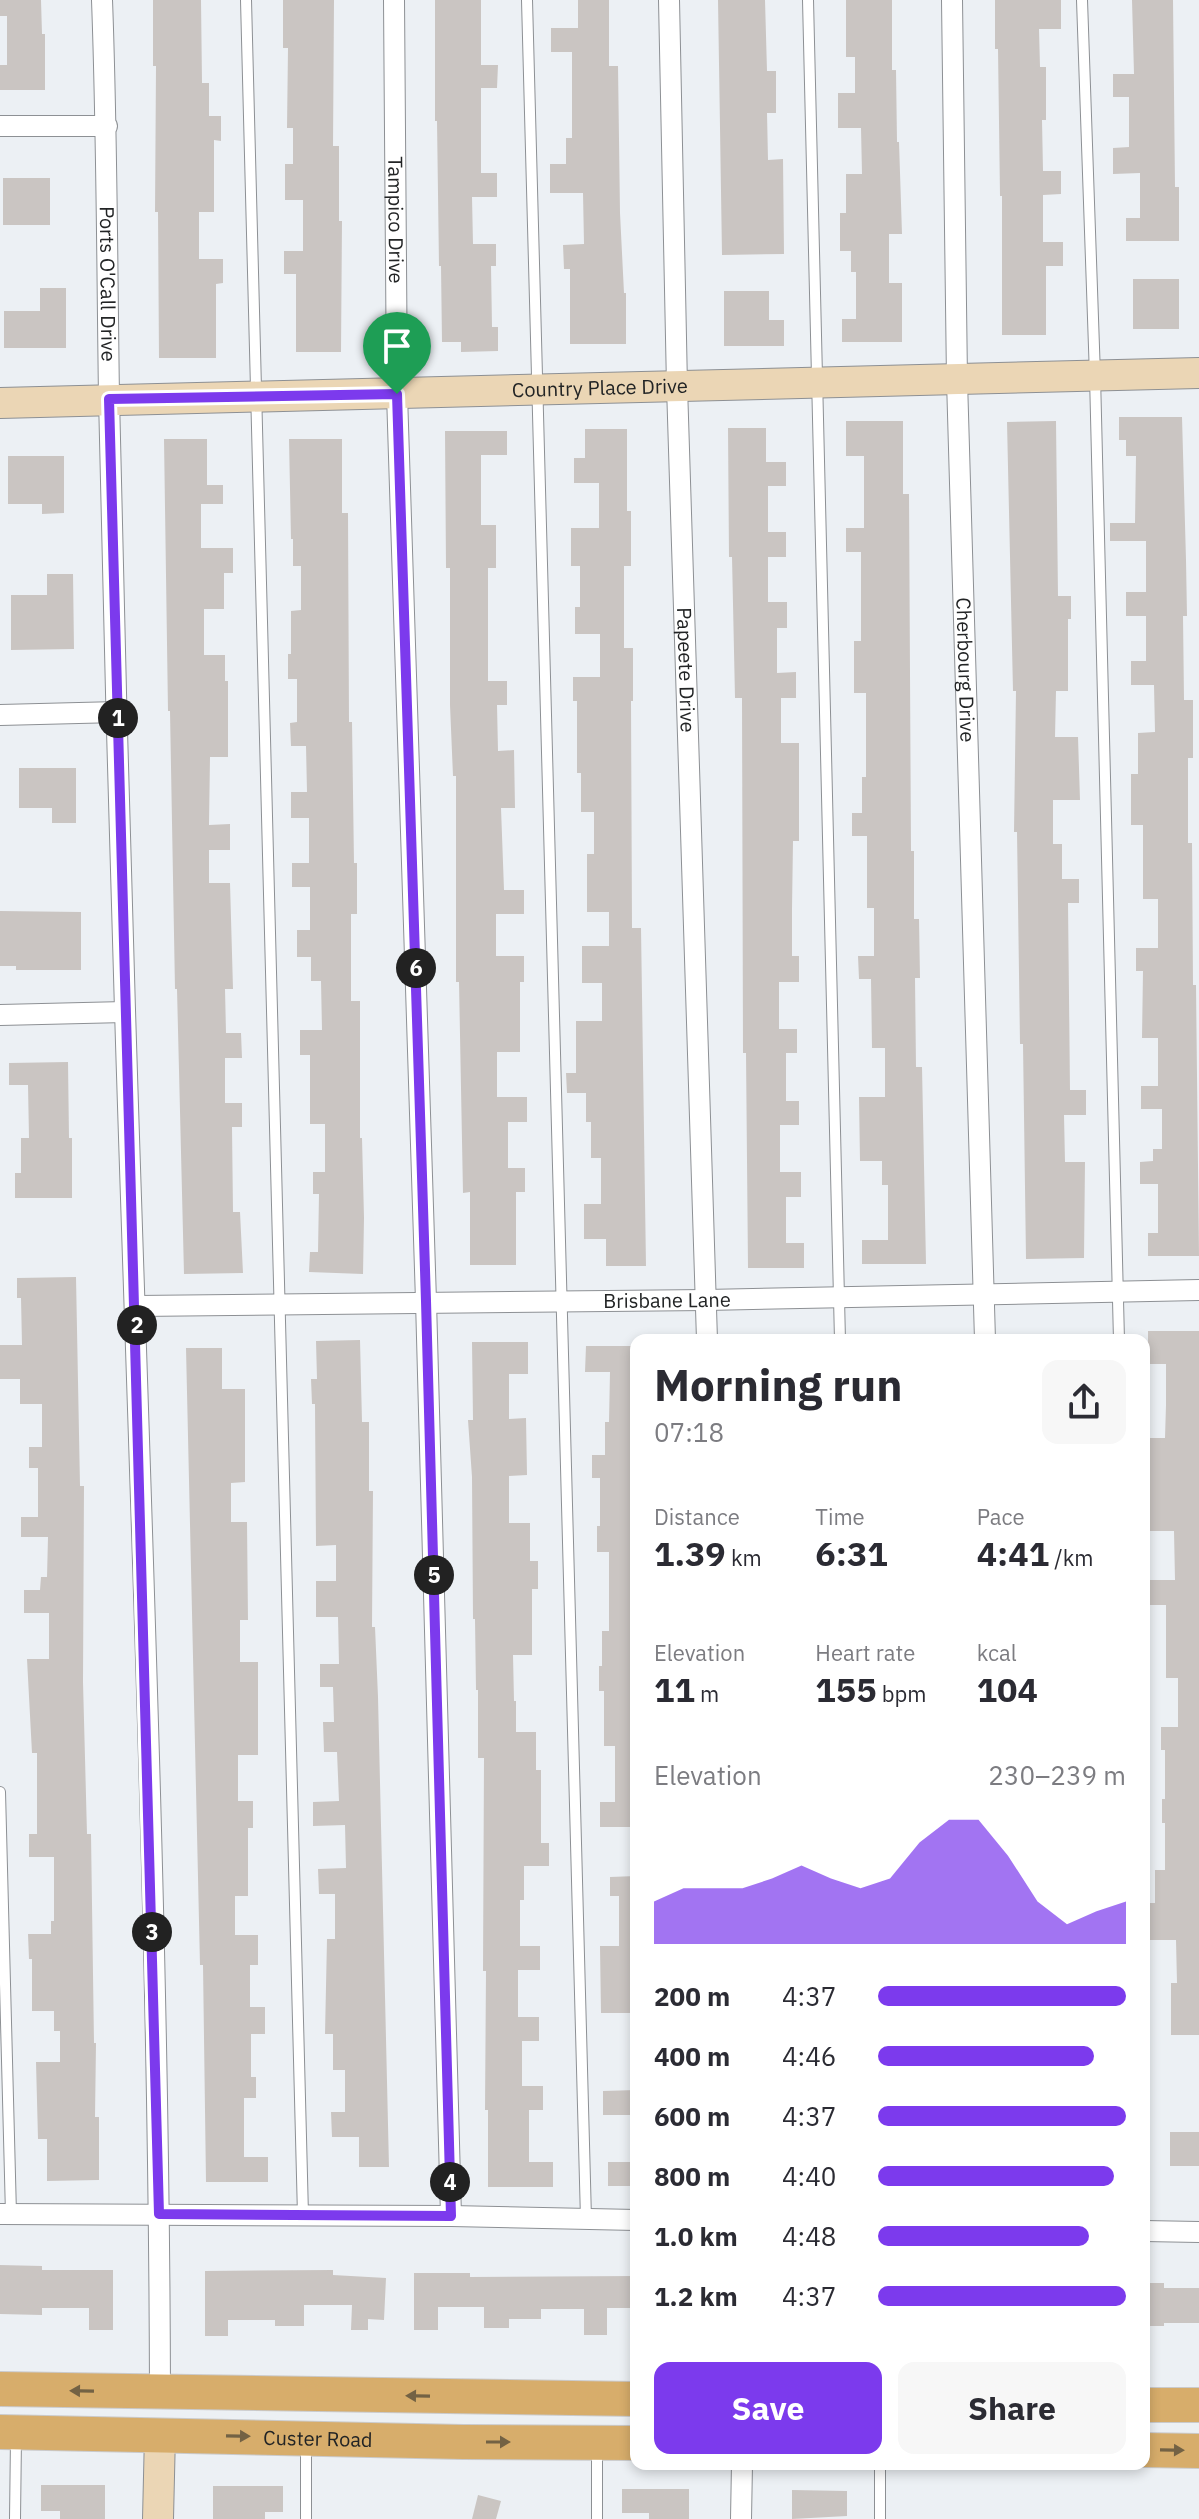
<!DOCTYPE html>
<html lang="en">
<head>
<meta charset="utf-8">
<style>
	:root { --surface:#fff; --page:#f7f7f7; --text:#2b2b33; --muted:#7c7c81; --accent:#7c3aed }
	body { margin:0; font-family:"IBM Plex Sans",sans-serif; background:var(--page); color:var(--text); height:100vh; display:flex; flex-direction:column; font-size:30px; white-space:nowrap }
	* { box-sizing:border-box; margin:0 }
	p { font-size:26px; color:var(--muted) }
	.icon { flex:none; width:44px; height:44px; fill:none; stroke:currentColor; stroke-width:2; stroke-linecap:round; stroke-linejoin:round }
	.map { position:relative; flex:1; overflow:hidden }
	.sheet { position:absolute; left:630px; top:1334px; width:520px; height:1136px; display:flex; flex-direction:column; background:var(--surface); border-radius:16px; box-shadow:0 4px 12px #0003 }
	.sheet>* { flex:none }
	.pin { position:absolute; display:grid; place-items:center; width:68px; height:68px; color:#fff; margin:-82px -34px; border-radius:50% 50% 50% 0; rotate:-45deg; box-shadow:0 0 8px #0007 }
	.pin .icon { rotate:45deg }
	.km { position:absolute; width:40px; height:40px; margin:-20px; border-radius:50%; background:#222; color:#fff; font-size:22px; line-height:40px; text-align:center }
	.round { display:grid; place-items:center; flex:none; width:84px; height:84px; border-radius:16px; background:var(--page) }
	.head { display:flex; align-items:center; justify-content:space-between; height:136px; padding:0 24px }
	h1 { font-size:44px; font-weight:800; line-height:60px }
	.figures { display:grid; grid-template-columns:repeat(3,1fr); gap:12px; height:136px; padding:8px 24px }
	.figures div { display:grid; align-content:center }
	.figures b { font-size:34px; font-weight:800 }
	.figures small { font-size:22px; font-weight:400 }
	.figures p { font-size:22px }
	.chart { height:224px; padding:16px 24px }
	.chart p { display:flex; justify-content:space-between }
	.chart svg { width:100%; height:144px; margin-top:8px; fill:var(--accent); opacity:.7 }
	.cta { display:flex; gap:16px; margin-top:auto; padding:16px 24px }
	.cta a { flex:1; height:92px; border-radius:16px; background:var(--accent); color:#fff; font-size:32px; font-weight:800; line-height:92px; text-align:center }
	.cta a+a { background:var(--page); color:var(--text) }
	ul { padding:0 24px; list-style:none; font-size:26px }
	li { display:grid; grid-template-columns:128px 96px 1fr; align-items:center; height:60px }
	li i { height:20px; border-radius:10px; background:var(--accent) }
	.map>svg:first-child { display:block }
	.building { fill:#cac5c2 }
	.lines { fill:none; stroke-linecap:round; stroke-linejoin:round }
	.lane-casing { stroke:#8d9094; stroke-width:12 }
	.street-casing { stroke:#8d9094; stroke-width:22 }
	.secondary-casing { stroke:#8d9094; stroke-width:32 }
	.primary-casing { stroke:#cacacb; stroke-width:36 }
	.lane { stroke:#fff; stroke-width:10 }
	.street { stroke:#fff; stroke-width:20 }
	.secondary { stroke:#ebd6b5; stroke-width:30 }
	.primary { stroke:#d7ad6b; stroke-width:34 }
	.oneway { fill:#736244 }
	.route-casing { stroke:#fff; stroke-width:16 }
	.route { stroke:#7c3aed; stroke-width:10 }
	.labels { text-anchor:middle; stroke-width:8; stroke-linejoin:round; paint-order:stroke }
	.street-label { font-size:20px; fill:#222425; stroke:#fbfdfe }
</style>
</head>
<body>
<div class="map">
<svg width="1199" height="2519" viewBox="0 0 1199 2519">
	<rect width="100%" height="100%" fill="#ecf0f4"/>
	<g class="building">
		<path d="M0,0H41L42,34H45V90H0V65H7V16H0Z"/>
		<path d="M153,0H201L202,83H209V116H221V141L214,140V212H199V259H223V283L216,284V358H159L158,212H155L156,66H153Z"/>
		<path d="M283,0H334L333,146H339V221H342L341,352H296V274H284V251H303V200H285V164H293V128H287L288,48H283Z"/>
		<path d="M435,0H481V65H498L497,88H481V173H497V197H472L473,244H496V266H491L492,327H498V351L461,352V342H442L441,266H439L437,121H435Z"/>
		<path d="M578,0H609V66H618L620,213L624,293H626V344H570V269H564L563,245L584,244L583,193H550V164H566V138H572V52H551V28H578Z"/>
		<path d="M718,0H765L767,71H776V113H767L768,160L783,159L784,254L722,255Z"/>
		<path d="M846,0H892V70H896L897,142H899L902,234H889V283H902V342H842V319H856V272H851V251H840V213H846V174H862L861,128H838V93H855V57H846Z"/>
		<path d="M995,0H1061V29H1039L1040,67H1046V120H1042L1043,171H1061V194L1043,195V242H1063V266H1046V335H1002V196H1000L998,49H995Z"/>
		<path d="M1132,0H1173L1175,187H1179V241H1126V218H1140V173L1113,174V148L1129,147V97H1113V74H1134Z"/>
		<rect x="3" y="178" width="47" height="47"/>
		<rect x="1133" y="279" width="46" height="50"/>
		<path d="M40,288H66V348H4V311H40Z"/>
		<path d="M724,291H769V320H784V346H724Z"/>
		<path d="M1119,417H1182L1186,560L1187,616H1183L1184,700H1193V758H1188V843H1192L1193,985H1196L1199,1256H1148V1233H1158V1184H1140V1162L1153,1161V1149H1162V1109H1141V1086H1158V1038H1142L1143,971H1136V948H1158V899H1143V825H1131V774H1138V733L1155,732L1154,685H1131V661H1146V616H1126V592H1146V541H1110V523H1135L1136,456H1126V440H1119Z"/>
		<path d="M846,421H903V494H909L911,851H914V919H919L920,978H915L916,1067H922L926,1264H862V1240H888V1185H882V1161H860L859,1097H885V1048H872L871,979H859L858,956H874V908H867V836H852V813H862V777H866V693H854V641H861V552H846V528H864V456H846Z"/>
		<path d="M1056,421L1058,596H1071V619H1068V691H1056L1055,737H1078L1080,800H1053V844H1062V879H1079V903H1068L1070,1090H1086V1115H1064L1065,1162H1085L1084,1258L1026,1259L1023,1044H1020L1017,832H1014L1016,691H1013L1007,422Z"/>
		<path d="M728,428H766V462H786V486H768V532H786V557H768V602H787V628H777V673L796,672V698H781V743H799V841H793L792,909V956H799V982H779V1029H797V1053H786V1101H799V1125H780V1172H801V1197H786V1243H804V1268H748L746,1053H743L742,698H735L732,557H729Z"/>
		<path d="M585,429H627V511H631V566H624V648H633V701H631L632,928H641L646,1266H606V1239H584V1204H601V1158H591V1122H586V1093H567L566,1073H576V1021H602V983H582V946H609V912H587V854H594V812H581V773H577V701H573V677H600V634H575V607H580V566H571V528H599V483H574V458H585Z"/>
		<path d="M445,431H507V455H481V525H496V568H488V681H507V705H497L498,751L514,750L515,808H501L504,890H524V914H496V956H524V982H520V1052H497V1097H527V1122H508V1168H525V1192H516V1265H470V1192L463,1193L459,982H456V776H453L450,705V568H446Z"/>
		<path d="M164,439H207V485H223V504H201V548H233V573H224V609H204V655H225V681H228V757H210L209,825L230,824V850H209V883H230L233,989H225L226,1033H241L242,1058H225V1103H242V1127H232L233,1212H240L243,1273L184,1274L177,989H175L170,711H168Z"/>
		<path d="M289,439H342V513H348L349,722H352L354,863H357V914H351V1001H360V1138H362L364,1218L363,1274L309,1272L310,1252H318L319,1194H313V1172H325V1124H310V1055H300V1030H322L321,981H311V957H297V930H310V887H292V863H309V818H291V792H307L306,746H291L290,723L297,722V679H288V654H291V611L301,610V566H293V539H291Z"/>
		<path d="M8,456H64V513L42,514V504H8Z"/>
		<path d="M47,574H73L74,649L11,650V595H47Z"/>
		<path d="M19,768H76V823H52V808H19Z"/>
		<path d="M0,911L81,912V970H16V966H0Z"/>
		<path d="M68,1062L69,1138H72V1198H15V1173H21V1138H29L28,1085H9V1063Z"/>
		<path d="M76,1277L80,1486H84L83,1682L87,1834H91L94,2043H96L95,2117H99V2180L47,2181V2139H38L36,2062H60V2031H54V2011H32V1959H29L28,1934H51V1921H54V1857H29V1834H37V1753H32L27,1659H49V1613H24V1590H40L41,1577H47L48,1537H21V1517H38V1468H29V1447H42V1404H20V1379H0V1345H22L21,1298H17V1278Z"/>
		<path d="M1148,1331H1199V2035H1171V1983H1177L1176,1940H1144V1903H1155V1870H1165V1823H1162V1799H1165V1750H1161V1727H1178V1678H1166V1605H1149V1580H1175L1174,1531H1148L1147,1438H1165L1166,1405V1364H1148Z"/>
		<path d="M360,1340L362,1422H369V1491H373L372,1627H375L378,1697L389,2167H359V2137H332L331,2112H345V2070H333V2034H325L327,1939H335V1894H319L318,1869L346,1868L345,1825L313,1826V1802L339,1801L337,1752H324L323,1722H334L333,1687H320V1664H339L338,1617H316V1581H336V1545L316,1546L315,1404H312L311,1379H317L316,1341Z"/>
		<path d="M472,1342H528V1374H509V1419L526,1418L527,1475L509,1476V1523H530V1561H538V1589H532V1655H513L514,1701H516V1732H536V1770H541V1843H549V1866H524V1900H520V1946H540V1970H518V2017H539V2041H522V2086H543V2110H529V2162H553V2187H488V2110H485L486,1971H483L484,1758H478V1690H476L475,1619H473L472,1477L468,1420H473Z"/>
		<path d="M586,1346H636V1827H600V1802H615V1746H604V1691H599V1666H602V1631H609V1552H597V1526H600V1478H592V1455H605V1422H609L610,1372H585Z"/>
		<path d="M186,1348H222V1389H245V1482L231,1483V1522H247L248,1620H240V1662H258V1755H238V1801H253V1828H248V1896H235V1935H258V1965H250V2007H265V2034H251V2077H256V2098H244V2157H268V2182H206L203,1965H200Z"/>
		<path d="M636,1876V2013H601L600,1946H619V1896H610V1877Z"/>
		<path d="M636,2090V2115H603V2091Z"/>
		<rect x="1170" y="2132" width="29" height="34"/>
		<rect x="608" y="2162" width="28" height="24"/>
		<path d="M0,2265L42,2266V2270H113V2330H89V2308H42V2315L0,2314Z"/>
		<path d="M333,2270V2275L386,2278L384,2320L368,2319V2330H351L352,2305H304V2326H275V2320H228V2336H205V2271Z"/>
		<path d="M414,2273H470V2277L636,2276V2308H607V2335H584V2309H541V2319H509V2328H484V2307H438V2330H414Z"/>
		<path d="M1144,2283H1164V2288H1199V2323H1164V2326H1144Z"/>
		<path d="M41,2485H105V2519H60V2511H41Z"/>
		<path d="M213,2486H283V2512H265V2519H213Z"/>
		<path d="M622,2489H689V2519H649V2513H622Z"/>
		<path d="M792,2490L847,2491V2516L792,2519Z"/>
		<path d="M478,2495L501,2501L496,2519H472Z"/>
	</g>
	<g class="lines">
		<g class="lane-casing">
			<g id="lane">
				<path d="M246,0L303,2215"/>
				<path d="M527,0L586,2219"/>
				<path d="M808,0L840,1340"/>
				<path d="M1082,0L1095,376L1119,1340"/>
				<path d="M0,1792L11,2214"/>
				<path d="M306,2445V2519"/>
				<path d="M15,2519L16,2438"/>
				<path d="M597,2519V2449"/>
				<path d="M880,2519V2464"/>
			</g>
		</g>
		<g class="street-casing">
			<g id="street">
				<path id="s1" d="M102,0C107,132 107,264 109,397C113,601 119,806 125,1010C139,1471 159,1932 160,2393"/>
				<path id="s2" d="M394,0L397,394L426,1301L451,2216"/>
				<path id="s3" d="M669,0L677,386L707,1340"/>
				<path id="s4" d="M952,0L957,380L985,1340"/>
				<path d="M0,126H107"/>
				<path d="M0,715L118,712"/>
				<path d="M0,1015L125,1012"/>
				<path id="s5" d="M137,1306L706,1300L1199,1290"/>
				<path d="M0,2214L451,2216L636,2220"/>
				<path d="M1144,2231L1199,2232"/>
				<path d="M741,2519L742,2464"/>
			</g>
		</g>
		<g class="secondary-casing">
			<g id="secondary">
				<path id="s6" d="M0,403L1199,373"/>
				<path d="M158,2519L160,2434"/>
			</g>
		</g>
		<g class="primary-casing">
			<g id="primary">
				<path d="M0,2389L636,2399"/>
				<path d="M1144,2405H1199"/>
				<path id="s7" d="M0,2432L463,2442L636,2443"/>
				<path d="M1144,2450L1199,2451"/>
			</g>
		</g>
		<use href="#lane" class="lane"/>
		<use href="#street" class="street"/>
		<use href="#secondary" class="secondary"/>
		<use href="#primary" class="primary"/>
	</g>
	<defs><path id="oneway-solid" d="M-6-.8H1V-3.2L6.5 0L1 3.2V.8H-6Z" transform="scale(2)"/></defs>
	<g class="oneway">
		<use href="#oneway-solid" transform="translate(82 2391) rotate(-179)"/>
		<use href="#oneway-solid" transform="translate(418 2396) rotate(-179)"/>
		<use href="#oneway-solid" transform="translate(238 2436) rotate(1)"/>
		<use href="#oneway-solid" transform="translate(498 2442)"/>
		<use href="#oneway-solid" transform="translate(1172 2450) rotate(1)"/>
	</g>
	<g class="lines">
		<g class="route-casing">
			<path id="route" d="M397,394L426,1301L451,2216L159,2214C144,1609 127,1004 109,399Z"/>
		</g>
		<use href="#route" class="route"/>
	</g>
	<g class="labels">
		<g class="street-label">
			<text dy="7" stroke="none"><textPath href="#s2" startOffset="220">Tampico Drive</textPath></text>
			<text dy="7" stroke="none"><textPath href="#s1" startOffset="284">Ports O'Call Drive</textPath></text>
			<text dy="7" stroke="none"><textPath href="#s6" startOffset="600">Country Place Drive</textPath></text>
			<text dy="7" stroke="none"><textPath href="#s3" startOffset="670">Papeete Drive</textPath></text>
			<text dy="7" stroke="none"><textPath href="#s4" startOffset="670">Cherbourg Drive</textPath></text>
			<text dy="7" stroke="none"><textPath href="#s5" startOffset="530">Brisbane Lane</textPath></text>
			<text dy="7" stroke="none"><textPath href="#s7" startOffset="318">Custer Road</textPath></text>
		</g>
	</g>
</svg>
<div class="pin" style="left:397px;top:394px;background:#1e9e55"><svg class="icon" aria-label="arrive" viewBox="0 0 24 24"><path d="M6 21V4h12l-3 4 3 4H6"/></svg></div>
<b class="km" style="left:118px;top:718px">1</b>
<b class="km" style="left:137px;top:1325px">2</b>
<b class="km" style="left:152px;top:1932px">3</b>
<b class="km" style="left:450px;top:2182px">4</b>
<b class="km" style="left:434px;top:1575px">5</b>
<b class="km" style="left:416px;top:968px">6</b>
<section class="sheet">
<div class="head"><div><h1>Morning run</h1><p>07:18</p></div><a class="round"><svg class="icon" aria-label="share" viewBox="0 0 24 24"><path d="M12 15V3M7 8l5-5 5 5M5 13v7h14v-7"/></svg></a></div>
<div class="figures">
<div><p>Distance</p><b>1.39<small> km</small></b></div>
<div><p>Time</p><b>6:31</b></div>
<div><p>Pace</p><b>4:41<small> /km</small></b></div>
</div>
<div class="figures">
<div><p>Elevation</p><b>11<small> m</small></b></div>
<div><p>Heart rate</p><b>155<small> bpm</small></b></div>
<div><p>kcal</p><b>104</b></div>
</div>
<div class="chart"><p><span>Elevation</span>230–239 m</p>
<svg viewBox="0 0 160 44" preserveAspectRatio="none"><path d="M0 44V31L10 27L20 27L30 27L40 24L50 20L60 24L70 27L80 24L90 13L100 6L110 6L120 17L130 31L140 38L150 34L160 31V44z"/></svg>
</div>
<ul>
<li><b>200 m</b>4:37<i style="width:100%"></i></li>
<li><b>400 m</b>4:46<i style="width:87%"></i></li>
<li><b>600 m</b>4:37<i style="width:100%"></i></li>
<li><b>800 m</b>4:40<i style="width:95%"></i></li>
<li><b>1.0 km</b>4:48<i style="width:85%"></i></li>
<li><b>1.2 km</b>4:37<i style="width:100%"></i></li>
</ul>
<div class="cta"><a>Save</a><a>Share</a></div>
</section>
</div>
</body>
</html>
